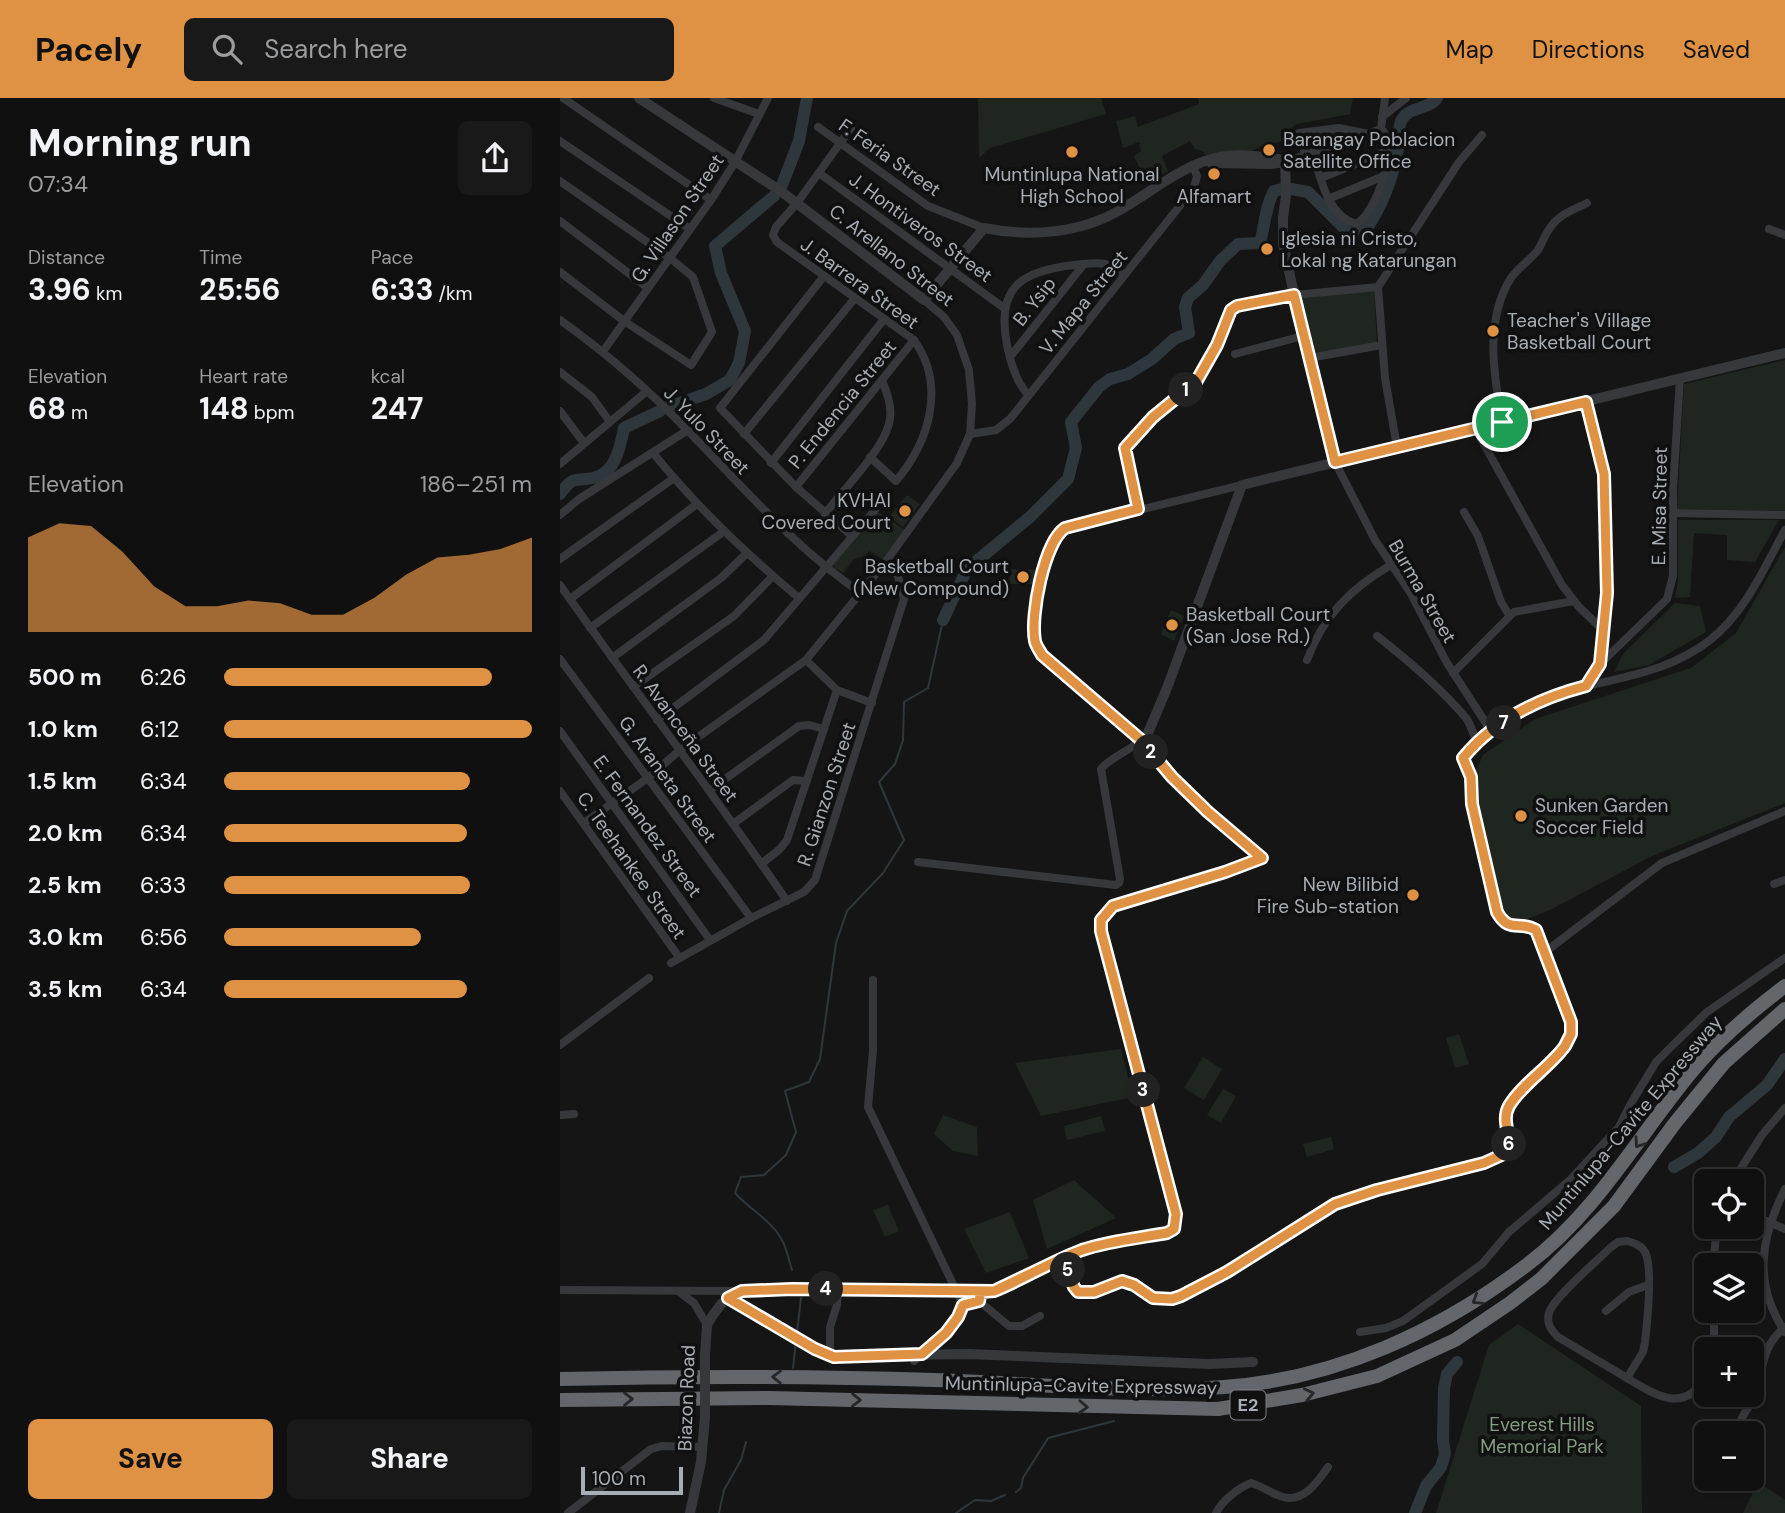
<!DOCTYPE html>
<html lang="en">
<head>
<meta charset="utf-8">
<style>
	:root { --surface:#101010; --page:#191919; --text:#f1f3f6; --muted:#9c9d9f; --line:#303030; --accent:#df9144 }
	body { margin:0; font-family:"DM Sans",sans-serif; background:var(--page); color:var(--text); height:100vh; display:flex; flex-direction:column; font-size:26px; white-space:nowrap }
	* { box-sizing:border-box; margin:0 }
	p { font-size:23px; color:var(--muted) }
	.icon { flex:none; width:38px; height:38px; fill:none; stroke:currentColor; stroke-width:2; stroke-linecap:round; stroke-linejoin:round }
	.map { position:relative; flex:1; overflow:hidden }
	.sheet { display:flex; flex-direction:column; background:var(--surface); width:560px }
	.sheet>* { flex:none }
	.buttons { position:absolute; left:1134px; top:1071px; display:grid; gap:14px }
	.buttons a { display:grid; place-items:center; width:70px; height:70px; border-radius:10px; background:var(--surface); box-shadow:0 2px 5px #0004,0 0 0 2px var(--line); font-size:35px }
	.scale { position:absolute; left:21px; bottom:18px; width:102px; box-sizing:border-box; padding-left:7px; border:4px solid #a8aeb5; border-top:0; font-size:19px; line-height:24px; white-space:nowrap; color:#a8aeb5; -webkit-text-stroke:5px #101011; paint-order:stroke }
	.pin { position:absolute; display:grid; place-items:center; width:60px; height:60px; color:#fff; margin:-30px; border:4px solid #fff; border-radius:50%; box-shadow:0 2px 7px #0007 }
	.km { position:absolute; width:35px; height:35px; margin:-18px; border-radius:50%; background:#222; color:#fff; font-size:19px; line-height:35px; text-align:center }
	.round { display:grid; place-items:center; flex:none; width:74px; height:74px; border-radius:10px; background:var(--page) }
	.headline { display:flex; align-items:center; justify-content:space-between; height:119px; padding:0 28px }
	h1 { font-size:38px; font-weight:700; line-height:52px }
	.metrics { display:grid; grid-template-columns:repeat(3,1fr); gap:10px; height:119px; padding:7px 28px }
	.metrics div { display:grid; align-content:center }
	.metrics b { font-size:30px; font-weight:700 }
	.metrics small { font-size:19px; font-weight:400 }
	.metrics p { font-size:19px }
	.chart { height:196px; padding:14px 28px }
	.chart p { display:flex; justify-content:space-between }
	.chart svg { width:100%; height:126px; margin-top:7px; fill:var(--accent); opacity:.7 }
	.cta { display:flex; gap:14px; margin-top:auto; padding:14px 28px }
	.cta a { flex:1; height:80px; border-radius:10px; background:var(--accent); color:#111; font-size:28px; font-weight:700; line-height:80px; text-align:center }
	.cta a+a { background:var(--page); color:var(--text) }
	ul { padding:0 28px; list-style:none; font-size:23px }
	li { display:grid; grid-template-columns:112px 84px 1fr; align-items:center; height:52px }
	li i { height:18px; border-radius:9px; background:var(--accent) }
	header { display:flex; align-items:center; gap:42px; box-sizing:border-box; height:98px; padding:0 35px; background:var(--accent); color:#111 }
	header strong { font-size:33px }
	nav { display:flex; gap:38px; margin-inline-start:auto; font-size:24px }
	.search { width:490px; height:63px; background:var(--page); display:flex; align-items:center; gap:18px; box-sizing:border-box; padding:0 24px; border-radius:10px; color:var(--muted); font-size:26px }
	main { display:flex; flex:1; min-height:0 }
	.map>svg:first-child { display:block }
	.green { fill:#1f261f }
	.lines { fill:none; stroke-linecap:round; stroke-linejoin:round }
	.stream { stroke:#2e373b; stroke-width:2 }
	.river { stroke:#2e373b; stroke-width:12 }
	.minor { stroke:#36383b; stroke-width:8 }
	.tertiary { stroke:#36383b; stroke-width:10 }
	.motorway { stroke:#63676c; stroke-width:14 }
	.tertiary-bridge { stroke:#36383b; stroke-width:10 }
	.oneway { stroke:#252628 }
	.route-casing { stroke:#fff; stroke-width:14 }
	.route { stroke:#df9144; stroke-width:9 }
	.poi-dot { fill:#df9144; stroke:#101011; stroke-width:2.5 }
	.labels { text-anchor:middle; stroke-width:7; stroke-linejoin:round; paint-order:stroke }
	.shield { fill:#101011; stroke:#7a7f84; stroke-width:2 }
	.shield-label { font-size:18px; font-weight:bold; fill:#a8aeb5 }
	.poi-label { font-size:19px; fill:#a8aeb5; stroke:#101011; text-anchor:start }
	.street-label { font-size:19px; fill:#a8aeb5; stroke:#101011 }
	.park-label { font-size:19px; fill:#849e81; stroke:#101011 }
</style>
</head>
<body>
<header>
<strong>Pacely</strong>
<div class="search"><svg class="icon" aria-label="search" viewBox="0 0 24 24"><circle cx="10" cy="10" r="6"/><path d="M15 15l6 6"/></svg>Search here</div>
<nav><a>Map</a><a>Directions</a><a>Saved</a></nav>
</header>
<main>
<section class="sheet">
<div class="headline"><div><h1>Morning run</h1><p>07:34</p></div><a class="round"><svg class="icon" aria-label="share" viewBox="0 0 24 24"><path d="M12 15V3M7 8l5-5 5 5M5 13v7h14v-7"/></svg></a></div>
<div class="metrics">
<div><p>Distance</p><b>3.96<small> km</small></b></div>
<div><p>Time</p><b>25:56</b></div>
<div><p>Pace</p><b>6:33<small> /km</small></b></div>
</div>
<div class="metrics">
<div><p>Elevation</p><b>68<small> m</small></b></div>
<div><p>Heart rate</p><b>148<small> bpm</small></b></div>
<div><p>kcal</p><b>247</b></div>
</div>
<div class="chart"><p><span>Elevation</span>186–251 m</p>
<svg viewBox="0 0 160 44" preserveAspectRatio="none"><path d="M0 44V11L10 6L20 7L30 16L40 28L50 35L60 35L70 33L80 34L90 38L100 38L110 32L120 24L130 18L140 17L150 15L160 11V44z"/></svg>
</div>
<ul>
<li><b>500 m</b>6:26<i style="width:87%"></i></li>
<li><b>1.0 km</b>6:12<i style="width:100%"></i></li>
<li><b>1.5 km</b>6:34<i style="width:80%"></i></li>
<li><b>2.0 km</b>6:34<i style="width:79%"></i></li>
<li><b>2.5 km</b>6:33<i style="width:80%"></i></li>
<li><b>3.0 km</b>6:56<i style="width:64%"></i></li>
<li><b>3.5 km</b>6:34<i style="width:79%"></i></li>
</ul>
<div class="cta"><a>Save</a><a>Share</a></div>
</section>
<div class="map">
<svg width="1225" height="1415" viewBox="0 0 1225 1415">
	<rect width="100%" height="100%" fill="#151516"/>
	<g class="green">
		<path d="M422,0H541L546,16L430,50L419,60L418,1Z"/>
		<path d="M638,0H793L790,16L737,26L727,33L728,42C712,47 703,44 690,55L662,54L645,57L643,53L635,51L630,43L602,58L608,74L600,76L597,71L583,77L574,58L581,53L579,44L563,50L556,23L575,18L578,29L639,6Z"/>
		<path d="M768,34L798,37L749,54L744,38Z"/>
		<path d="M814,192L817,245L750,256L737,201Z"/>
		<path d="M1225,262V413L1117,411L1124,286Z"/>
		<path d="M347,397L360,406L343,429L329,419Z"/>
		<path d="M318,414L345,432L323,461L309,453L305,458L294,461L283,475L272,468Z"/>
		<path d="M1118,422H1219L1195,464L1167,462V437L1134,435L1130,499L1115,500L1118,482Z"/>
		<path d="M1225,449V705L1092,758L992,811L965,822L952,821L946,816L940,802L916,692V672L923,657L975,621L1131,570L1176,535Z"/>
		<path d="M450,471L477,472V486H449Z"/>
		<path d="M1115,505L1140,508L1146,534L1089,567L1054,574L1063,556Z"/>
		<path d="M611,512L624,518L614,543L601,536Z"/>
		<path d="M899,936L909,966L895,970L886,940Z"/>
		<path d="M561,951L573,999L481,1018L455,965Z"/>
		<path d="M643,959L662,971L644,1002L624,990Z"/>
		<path d="M663,991L676,998L661,1025L647,1017Z"/>
		<path d="M383,1017L417,1029L418,1058L393,1053L374,1036Z"/>
		<path d="M541,1018L545,1033L507,1042L504,1028Z"/>
		<path d="M771,1039L774,1051L747,1059L743,1046Z"/>
		<path d="M514,1082L556,1120L487,1151L473,1102Z"/>
		<path d="M328,1107L339,1133L325,1139L313,1112Z"/>
		<path d="M450,1114L469,1160L426,1175L404,1131Z"/>
		<path d="M958,1226L1081,1308L1082,1415H876L929,1247Z"/>
		<path d="M1198,1384L1225,1402V1415H1183Z"/>
	</g>
	<g class="lines">
		<g class="stream">
			<path d="M232,1172C229,1163 227,1152 223,1144C213,1123 190,1112 175,1095L181,1079L204,1077L226,1057L236,1034L225,993L249,984L260,961L276,845L287,813L323,775L344,742L319,684L335,666L343,642L344,604L368,590L383,522"/>
			<path d="M237,1234L241,1200"/>
			<path d="M233,1270L236,1243"/>
			<path d="M456,1394L461,1390L463,1380L488,1340L554,1323"/>
			<path d="M159,1415L164,1392L181,1362L186,1344"/>
			<path d="M396,1415L415,1402L431,1403L445,1397"/>
		</g>
		<g class="river">
			<path d="M222,87L239,43L247,0"/>
			<path d="M731,91L748,94L789,135L805,133C823,107 832,82 838,51C839,43 838,31 841,23C848,8 869,12 877,0"/>
			<path d="M106,310L146,296L170,282L179,265L185,233L161,175L155,148L214,98"/>
			<path d="M0,396C15,376 14,384 33,380C56,375 60,349 64,330L100,313"/>
			<path d="M383,522L407,471L470,419L508,381L516,350L511,324L539,289L550,281L568,276L592,261L614,241L629,235L625,209L628,200L643,187L660,163L678,146L700,145C705,127 705,109 714,93L722,91"/>
			<path d="M1114,1069L1138,1055L1156,1039L1169,1019L1207,987L1225,961"/>
			<path d="M855,1415L866,1388L881,1369L885,1356L883,1342L884,1290L887,1276L897,1264"/>
		</g>
		<g class="minor">
			<path d="M3,0L151,102"/>
			<path d="M154,0L199,16"/>
			<path d="M822,19L846,0"/>
			<path d="M258,29L368,108L424,130"/>
			<path d="M291,30L237,105L216,129L213,137L217,144L354,242C386,287 370,343 336,383L310,359"/>
			<path d="M0,43L130,131"/>
			<path d="M753,56C761,81 767,117 796,126C816,116 840,46 821,31L825,0"/>
			<path d="M746,58L739,35L779,30L808,36"/>
			<path d="M725,64L821,31"/>
			<path d="M259,75L444,210"/>
			<path d="M761,80L827,53"/>
			<path d="M0,83L110,160L133,179L152,234L131,267L64,223L0,174"/>
			<path d="M768,101L824,78"/>
			<path d="M0,123L88,190"/>
			<path d="M1209,131L1225,137"/>
			<path d="M264,178L160,310L236,389L292,438"/>
			<path d="M0,222C48,256 88,291 129,334C184,390 235,450 301,495"/>
			<path d="M44,252L151,102L175,64L208,0"/>
			<path d="M675,256L743,238"/>
			<path d="M450,259L524,166"/>
			<path d="M749,260L822,247"/>
			<path d="M0,274L32,299L50,324"/>
			<path d="M468,297C456,283 451,266 447,247C436,190 460,173 514,167C537,165 546,161 564,177"/>
			<path d="M1026,304L1039,349L1046,403L1047,495L1040,566"/>
			<path d="M0,313L24,345"/>
			<path d="M942,324C934,278 924,222 951,180C958,170 970,162 978,152C982,146 984,139 988,133C997,117 1011,113 1027,105"/>
			<path d="M915,330L1002,487L1019,509L1045,534"/>
			<path d="M184,336L295,200"/>
			<path d="M410,336L436,332L450,321L634,90L637,78L633,68"/>
			<path d="M837,349L825,280L818,189L899,64L922,37"/>
			<path d="M93,355C137,409 186,456 239,500"/>
			<path d="M775,364L815,442L850,494L887,565L931,633"/>
			<path d="M211,365L324,221"/>
			<path d="M0,366L87,293"/>
			<path d="M236,389L354,242"/>
			<path d="M578,411L565,350L593,319L639,280L657,247L673,209L734,197L818,189"/>
			<path d="M904,414L918,438L941,504L949,517"/>
			<path d="M1113,415L1225,417"/>
			<path d="M265,416C282,393 322,353 329,326C333,312 328,296 322,283"/>
			<path d="M0,417L19,401L128,332"/>
			<path d="M0,461L114,380"/>
			<path d="M0,487C75,593 154,696 227,803"/>
			<path d="M10,501L137,406"/>
			<path d="M30,530L163,434"/>
			<path d="M817,538C849,563 880,589 906,620C912,628 912,636 918,644"/>
			<path d="M52,560L161,480L186,456"/>
			<path d="M0,561L191,820"/>
			<path d="M246,562L277,592L312,605"/>
			<path d="M747,562C763,518 791,490 831,467"/>
			<path d="M893,575L954,514L1014,503"/>
			<path d="M1026,588L1040,566L1107,501L1113,478V391L1120,280"/>
			<path d="M73,589L174,518L213,478"/>
			<path d="M97,622L204,542L315,412"/>
			<path d="M0,633L150,842"/>
			<path d="M586,646L482,557L475,544L474,525L484,465L500,434L505,430L682,387"/>
			<path d="M150,692L239,628L249,627L264,631"/>
			<path d="M0,693L119,859"/>
			<path d="M24,725L88,680L120,652L246,562L327,462L397,365L410,336L412,306L409,272L397,237L384,219L364,202"/>
			<path d="M173,726L233,682L247,683"/>
			<path d="M358,764L556,787L559,785L560,781L541,671C548,661 571,652 581,642"/>
			<path d="M201,766L220,751L227,742L277,592"/>
			<path d="M1214,786L1225,782"/>
			<path d="M985,854L1102,765L1225,713"/>
			<path d="M111,865L191,820L244,794L255,782L344,501L338,478L327,462"/>
			<path d="M313,882V952L308,1009L403,1207C393,1231 374,1246 354,1263"/>
			<path d="M0,947L89,880"/>
			<path d="M0,1017L14,1016"/>
			<path d="M1173,1083L1202,1037L1225,1010"/>
			<path d="M1225,1091C1200,1141 1193,1186 1225,1234"/>
			<path d="M1192,1117L1225,1131"/>
			<path d="M1067,1143C1074,1145 1081,1147 1085,1154C1093,1169 1087,1226 1085,1244L1083,1254L1067,1280L998,1239C991,1232 986,1225 989,1215C993,1200 1037,1163 1050,1150L1058,1144Z"/>
			<path d="M504,1160L514,1189L518,1194H534L562,1183L574,1187L593,1200L612,1201L621,1198L667,1174L775,1106L817,1092L924,1065L946,1055C953,1041 942,1028 947,1013C955,993 991,966 1005,948L1011,936V924L976,832C960,822 949,836 937,814L912,706L911,679L903,660C929,630 967,604 1005,594C1056,579 1107,576 1150,542C1185,515 1204,470 1225,432"/>
			<path d="M1153,1167L1157,1129"/>
			<path d="M0,1192L182,1193"/>
			<path d="M118,1193L134,1205L147,1227"/>
			<path d="M419,1203L449,1228H462L480,1218"/>
			<path d="M1046,1213L1069,1194L1088,1187"/>
			<path d="M800,1234L826,1230L843,1223L922,1166L949,1134L1011,1081L1059,1029L1070,1007L1096,964L1112,948L1147,914L1225,860"/>
			<path d="M1154,1251V1213"/>
			<path d="M270,1258V1229L277,1207L278,1191"/>
			<path d="M1067,1280C1095,1297 1125,1317 1146,1278"/>
			<path d="M1178,1335C1180,1314 1191,1311 1196,1295C1204,1268 1201,1249 1225,1229"/>
			<path d="M8,1415L91,1351L102,1348L143,1349"/>
			<path d="M656,1415C662,1403 678,1390 691,1385C702,1388 712,1396 723,1399C744,1405 758,1383 768,1369"/>
		</g>
		<g class="tertiary">
			<path d="M79,0L222,94L364,202L424,130C469,139 519,136 560,112C593,93 623,66 660,59C681,55 704,59 725,62L726,97L723,120V145L743,238L775,364"/>
			<path d="M651,65L711,66L724,64"/>
			<path d="M168,1200L270,1258L407,1256L649,1266L693,1264"/>
			<path d="M145,1257L147,1227L153,1217L162,1205L182,1193L315,1191L434,1193L520,1153L535,1148L607,1135L614,1131L616,1116L540,827L543,819L553,808L665,774L702,759C672,735 597,676 585,642L607,590L682,387L1225,255"/>
			<path d="M130,1415L141,1364L145,1319"/>
		</g>
		<g class="motorway">
			<path d="M0,1281C125,1278 249,1278 374,1282C470,1285 568,1296 664,1289C776,1281 880,1233 968,1166C1037,1114 1078,1038 1133,972C1160,940 1192,913 1225,888"/>
			<path d="M0,1302L209,1300L658,1311L742,1297L817,1278L895,1242L950,1205L981,1181L1054,1108L1115,1025L1164,965L1225,911"/>
		</g>
		<path class="tertiary-bridge" d="M145,1319V1257"/>
	</g>
	<defs><path id="oneway-chevron" d="M-2-3.5L2.5 0L-2 3.5" fill="none" stroke-width="1.6" stroke-linecap="round" stroke-linejoin="round" transform="scale(1.75)"/></defs>
	<g class="oneway">
		<use href="#oneway-chevron" transform="translate(1079 1045) rotate(125)"/>
		<use href="#oneway-chevron" transform="translate(917 1202) rotate(148)"/>
		<use href="#oneway-chevron" transform="translate(217 1279) rotate(-179)"/>
		<use href="#oneway-chevron" transform="translate(749 1296) rotate(-13)"/>
		<use href="#oneway-chevron" transform="translate(68 1301) rotate(-1)"/>
		<use href="#oneway-chevron" transform="translate(296 1302) rotate(1)"/>
		<use href="#oneway-chevron" transform="translate(523 1309) rotate(2)"/>
	</g>
	<g class="lines">
		<g class="route-casing">
			<path id="route" d="M942,324L775,364L734,197L677,208L671,212L657,247L636,284L593,319L565,350L578,411L505,430C484,444 470,518 475,543C476,548 480,553 482,557L581,642L612,679L648,714L702,760L665,774L553,808L541,822V833L616,1116L614,1131L607,1135C579,1140 549,1143 522,1152C492,1163 464,1181 434,1193L232,1191L182,1193L168,1200L255,1251L274,1259L362,1256L386,1235L398,1219L403,1207L419,1203L421,1194L434,1193L503,1160L514,1189L518,1194H534L562,1183L574,1187L593,1200L612,1201L621,1198L667,1174L775,1106L817,1092L924,1065L946,1055C954,1040 940,1024 949,1008C962,986 990,969 1005,948L1011,936V924L976,832C959,822 949,836 937,814L912,706L911,679L903,660C934,622 980,600 1026,588L1040,566L1047,495L1044,376L1026,304L942,324"/>
		</g>
		<use href="#route" class="route"/>
	</g>
	<g class="poi-dot">
		<circle cx="709" cy="52" r="7"/>
		<circle cx="512" cy="54" r="7"/>
		<circle cx="654" cy="76" r="7"/>
		<circle cx="707" cy="151" r="7"/>
		<circle cx="933" cy="233" r="7"/>
		<circle cx="345" cy="413" r="7"/>
		<circle cx="463" cy="479" r="7"/>
		<circle cx="612" cy="527" r="7"/>
		<circle cx="961" cy="718" r="7"/>
		<circle cx="853" cy="797" r="7"/>
	</g>
	<g class="labels">
		<rect class="shield" x="670.5" y="1292.5" width="35" height="29" rx="5"/>
		<g class="shield-label">
			<text x="688" y="1313">E2</text>
		</g>
		<g class="poi-label">
			<text x="723" y="48">Barangay Poblacion<tspan x="723" dy="22">Satellite Office</tspan></text>
			<text x="512" y="83" text-anchor="middle">Muntinlupa National<tspan x="512" dy="22">High School</tspan></text>
			<text x="654" y="105" text-anchor="middle">Alfamart</text>
			<text x="721" y="147">Iglesia ni Cristo,<tspan x="721" dy="22">Lokal ng Katarungan</tspan></text>
			<text x="947" y="229">Teacher's Village<tspan x="947" dy="22">Basketball Court</tspan></text>
			<text x="331" y="409" text-anchor="end">KVHAI<tspan x="331" dy="22">Covered Court</tspan></text>
			<text x="449" y="475" text-anchor="end">Basketball Court<tspan x="449" dy="22">(New Compound)</tspan></text>
			<text x="626" y="523">Basketball Court<tspan x="626" dy="22">(San Jose Rd.)</tspan></text>
			<text x="975" y="714">Sunken Garden<tspan x="975" dy="22">Soccer Field</tspan></text>
			<text x="839" y="793" text-anchor="end">New Bilibid<tspan x="839" dy="22">Fire Sub-station</tspan></text>
		</g>
		<g class="street-label">
			<text transform="translate(330 59) rotate(35)" y="7">F. Feria Street</text>
			<text transform="translate(117 120) rotate(-56)" y="7">G. Villason Street</text>
			<text transform="translate(361 129) rotate(36)" y="7">J. Hontiveros Street</text>
			<text transform="translate(332 157) rotate(38)" y="7">C. Arellano Street</text>
			<text transform="translate(300 185) rotate(36)" y="7">J. Barrera Street</text>
			<text transform="translate(474 203) rotate(-52)" y="7">B. Ysip</text>
			<text transform="translate(523 204) rotate(-51)" y="7">V. Mapa Street</text>
			<text transform="translate(282 306) rotate(-51)" y="7">P. Endencia Street</text>
			<text transform="translate(147 332) rotate(46)" y="7">J. Yulo Street</text>
			<text transform="translate(1099 408) rotate(-89)" y="7">E. Misa Street</text>
			<text transform="translate(863 493) rotate(60)" y="7">Burma Street</text>
			<text transform="translate(126 635) rotate(54)" y="7">R. Avanceña Street</text>
			<text transform="translate(108 681) rotate(54)" y="7">G. Araneta Street</text>
			<text transform="translate(266 696) rotate(-72)" y="7">R. Gianzon Street</text>
			<text transform="translate(88 728) rotate(54)" y="7">E. Fernandez Street</text>
			<text transform="translate(72 767) rotate(55)" y="7">C. Teehankee Street</text>
			<text transform="translate(1070 1024) rotate(-50)" y="7">Muntinlupa-Cavite Expressway</text>
			<text transform="translate(521 1287) rotate(1)" y="7">Muntinlupa-Cavite Expressway</text>
			<text transform="translate(126 1300) rotate(-88)" y="7">Biazon Road</text>
		</g>
		<g class="park-label">
			<text x="982" y="1333">Everest Hills<tspan x="982" dy="22">Memorial Park</tspan></text>
		</g>
	</g>
</svg>
<div class="buttons">
<a><svg class="icon" aria-label="locate" viewBox="0 0 24 24"><circle cx="12" cy="12" r="6"/><path d="M12 2v4M12 18v4M2 12h4M18 12h4"/></svg></a>
<a><svg class="icon" aria-label="layers" viewBox="0 0 24 24"><path d="M12 4l9 5-9 5-9-5zM3 14l9 5 9-5"/></svg></a>
<a>+</a>
<a>−</a>
</div>
<div class="scale">100 m</div>
<div class="pin" style="left:942px;top:324px;background:#1e9e55"><svg class="icon" aria-label="arrive" viewBox="0 0 24 24"><path d="M6 21V4h12l-3 4 3 4H6"/></svg></div>
<b class="km" style="left:626px;top:292px">1</b>
<b class="km" style="left:591px;top:654px">2</b>
<b class="km" style="left:583px;top:992px">3</b>
<b class="km" style="left:266px;top:1191px">4</b>
<b class="km" style="left:508px;top:1172px">5</b>
<b class="km" style="left:949px;top:1046px">6</b>
<b class="km" style="left:944px;top:625px">7</b>
</div>
</main>
</body>
</html>
